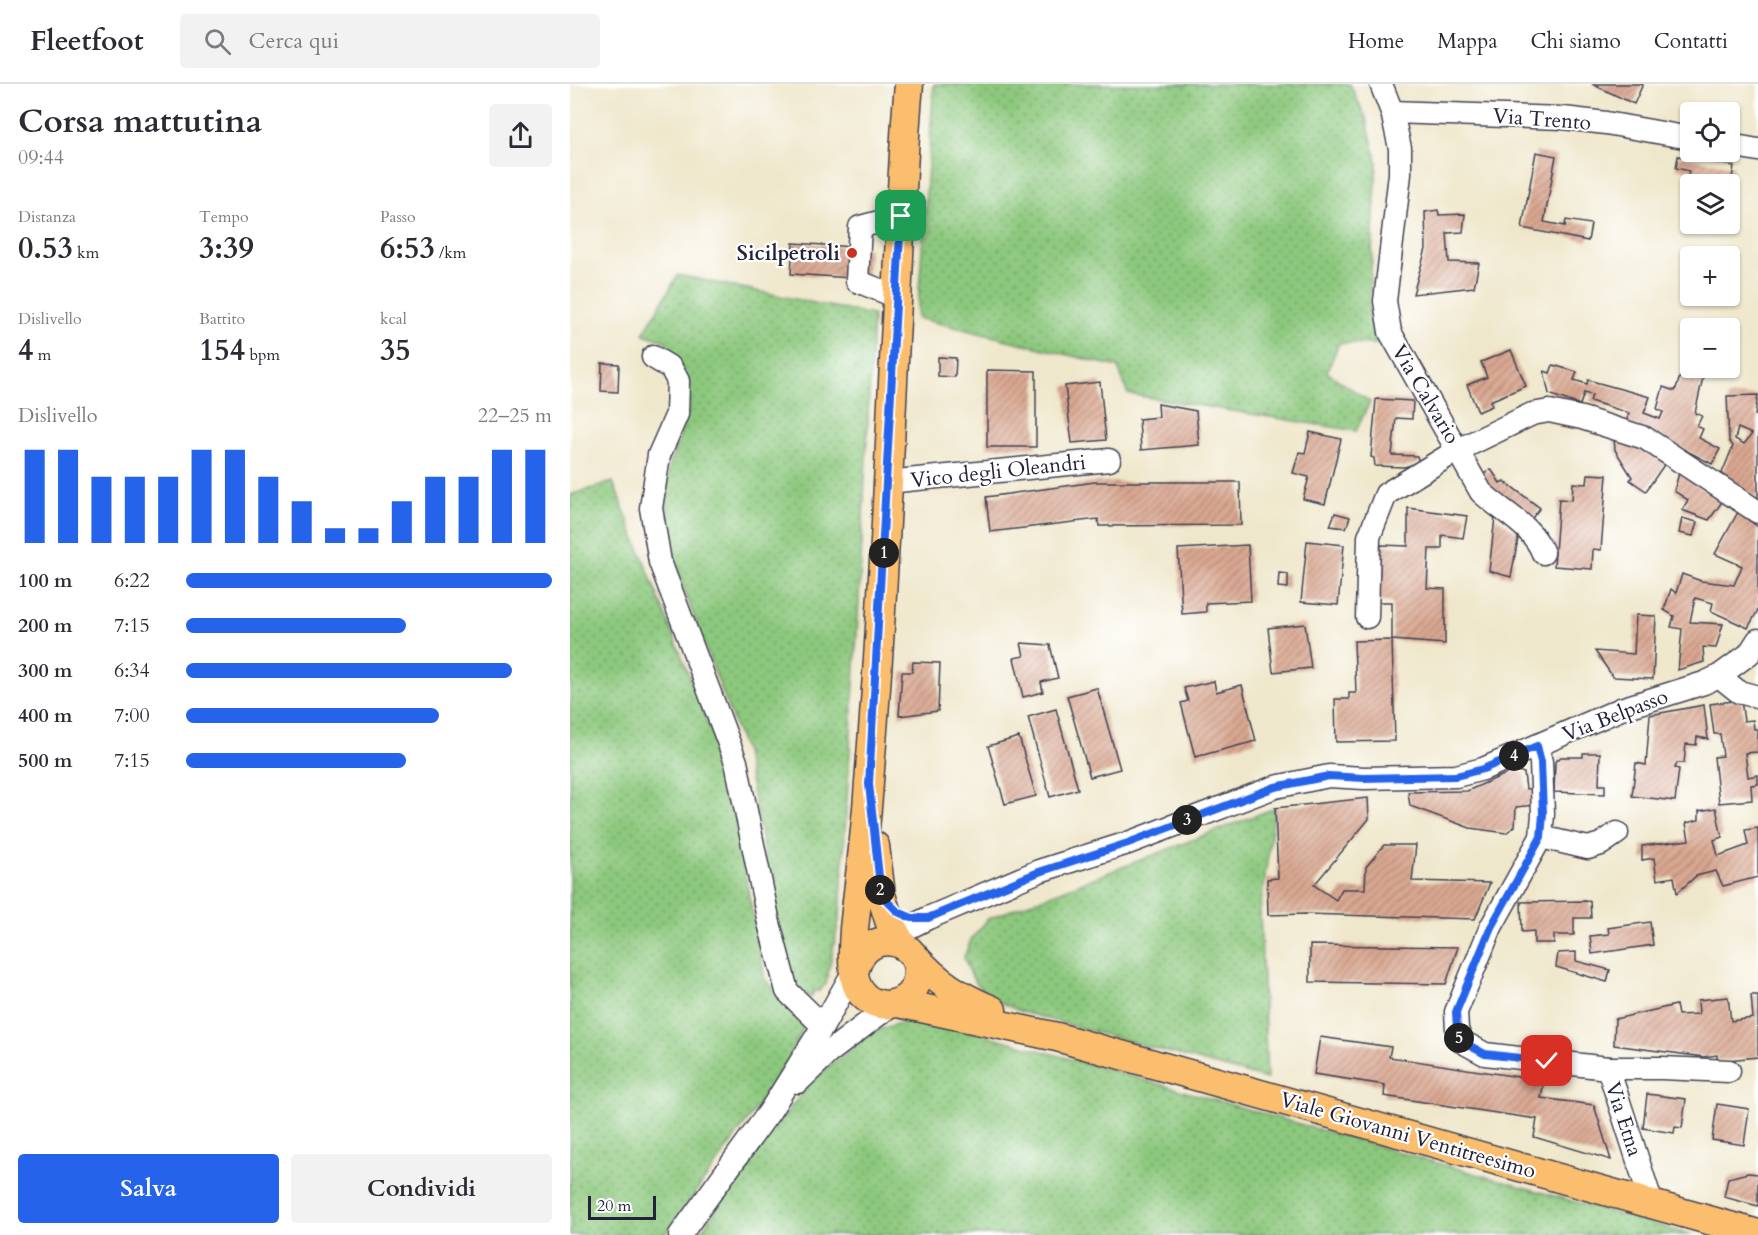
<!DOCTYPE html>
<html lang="it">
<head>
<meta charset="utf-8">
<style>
	:root { --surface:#fff; --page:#f2f2f3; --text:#2b2b33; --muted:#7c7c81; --line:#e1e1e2; --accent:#2563eb }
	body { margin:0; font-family:Cardo,serif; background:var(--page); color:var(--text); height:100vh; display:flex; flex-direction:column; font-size:22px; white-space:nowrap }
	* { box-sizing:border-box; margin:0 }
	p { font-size:20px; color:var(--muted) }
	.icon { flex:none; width:33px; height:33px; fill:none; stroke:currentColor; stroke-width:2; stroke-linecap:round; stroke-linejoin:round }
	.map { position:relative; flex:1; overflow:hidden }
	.details { display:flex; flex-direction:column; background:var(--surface); width:570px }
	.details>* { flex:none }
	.controls { position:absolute; left:1110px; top:18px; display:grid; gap:12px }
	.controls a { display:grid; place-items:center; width:60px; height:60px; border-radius:6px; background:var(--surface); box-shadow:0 2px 4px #0004; font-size:30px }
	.scale { position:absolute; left:18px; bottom:15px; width:68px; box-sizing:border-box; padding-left:6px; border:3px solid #22223b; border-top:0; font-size:16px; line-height:21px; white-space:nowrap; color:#22223b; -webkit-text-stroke:4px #fff; paint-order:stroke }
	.pin { position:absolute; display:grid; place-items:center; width:51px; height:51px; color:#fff; margin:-26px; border-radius:12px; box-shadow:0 3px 9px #0006 }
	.km { position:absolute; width:30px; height:30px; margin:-15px; border-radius:50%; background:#222; color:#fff; font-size:16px; line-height:30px; text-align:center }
	.round { display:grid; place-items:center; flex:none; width:63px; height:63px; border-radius:6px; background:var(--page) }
	.headline { display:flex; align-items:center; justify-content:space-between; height:102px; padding:0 18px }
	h1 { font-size:33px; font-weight:700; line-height:45px }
	.metrics { display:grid; grid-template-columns:repeat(3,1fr); gap:9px; height:102px; padding:6px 18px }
	.metrics div { display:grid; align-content:center }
	.metrics b { font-size:30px; font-weight:700 }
	.metrics small { font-size:16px; font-weight:400 }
	.metrics p { font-size:16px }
	.chart { height:168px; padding:12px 18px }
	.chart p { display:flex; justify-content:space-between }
	.chart svg { width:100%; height:108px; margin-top:6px; stroke:var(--accent); stroke-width:6 }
	.primary-button { display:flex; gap:12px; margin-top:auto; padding:12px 18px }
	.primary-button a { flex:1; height:69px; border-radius:6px; background:var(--accent); color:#fff; font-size:24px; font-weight:700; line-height:69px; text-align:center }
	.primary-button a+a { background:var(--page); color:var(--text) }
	ul { padding:0 18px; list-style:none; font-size:20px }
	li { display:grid; grid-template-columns:96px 72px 1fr; align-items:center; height:45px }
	li i { height:15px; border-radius:8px; background:var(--accent) }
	header { display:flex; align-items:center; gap:36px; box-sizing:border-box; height:84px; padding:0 30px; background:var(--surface); border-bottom:2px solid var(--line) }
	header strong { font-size:28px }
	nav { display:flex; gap:33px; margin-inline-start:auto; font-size:21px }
	.search { width:420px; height:54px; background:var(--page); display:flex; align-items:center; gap:15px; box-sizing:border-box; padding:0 21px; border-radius:6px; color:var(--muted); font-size:22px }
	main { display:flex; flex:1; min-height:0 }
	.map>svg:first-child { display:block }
	.grass { fill:url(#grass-dots); stroke:#57755c; stroke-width:1.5 }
	.building { fill:url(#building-hatch); fill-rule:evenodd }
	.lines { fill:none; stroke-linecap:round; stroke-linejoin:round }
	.minor-casing { stroke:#414051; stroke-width:25 }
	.major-casing { stroke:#414051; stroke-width:31 }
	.minor { stroke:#fff; stroke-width:22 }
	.major { stroke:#fbbe6e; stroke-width:28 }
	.route-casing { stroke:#fff; stroke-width:12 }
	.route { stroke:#2563eb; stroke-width:8 }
	.poi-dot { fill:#c8321e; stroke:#fff; stroke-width:2 }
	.labels { text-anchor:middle; stroke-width:4.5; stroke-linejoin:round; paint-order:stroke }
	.street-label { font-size:21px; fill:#22223b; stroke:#fff }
	.poi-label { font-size:21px; font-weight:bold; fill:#22223b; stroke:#fff; text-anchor:end }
</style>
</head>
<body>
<header>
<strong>Fleetfoot</strong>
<div class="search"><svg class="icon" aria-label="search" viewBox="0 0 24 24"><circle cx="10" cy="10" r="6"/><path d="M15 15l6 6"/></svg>Cerca qui</div>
<nav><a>Home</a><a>Mappa</a><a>Chi siamo</a><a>Contatti</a></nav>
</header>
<main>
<section class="details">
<div class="headline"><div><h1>Corsa mattutina</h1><p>09:44</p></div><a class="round"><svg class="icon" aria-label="share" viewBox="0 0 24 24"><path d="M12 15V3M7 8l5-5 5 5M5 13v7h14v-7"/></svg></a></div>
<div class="metrics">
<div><p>Distanza</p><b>0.53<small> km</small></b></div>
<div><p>Tempo</p><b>3:39</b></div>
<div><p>Passo</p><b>6:53<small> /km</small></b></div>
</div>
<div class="metrics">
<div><p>Dislivello</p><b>4<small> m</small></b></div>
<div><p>Battito</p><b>154<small> bpm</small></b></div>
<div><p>kcal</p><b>35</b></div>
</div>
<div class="chart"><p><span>Dislivello</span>22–25 m</p>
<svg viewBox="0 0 160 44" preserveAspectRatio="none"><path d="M5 44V6M15 44V6M25 44V17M35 44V17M45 44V17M55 44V6M65 44V6M75 44V17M85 44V27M95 44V38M105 44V38M115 44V27M125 44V17M135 44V17M145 44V6M155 44V6"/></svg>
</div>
<ul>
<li><b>100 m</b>6:22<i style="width:100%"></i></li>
<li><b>200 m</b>7:15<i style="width:60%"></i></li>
<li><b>300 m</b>6:34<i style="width:89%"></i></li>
<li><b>400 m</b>7:00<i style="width:69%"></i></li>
<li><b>500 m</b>7:15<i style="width:60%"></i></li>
</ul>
<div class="primary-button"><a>Salva</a><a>Condividi</a></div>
</section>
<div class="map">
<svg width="1188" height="1151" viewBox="0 0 1188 1151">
	<defs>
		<pattern id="grass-dots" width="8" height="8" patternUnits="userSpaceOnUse" patternTransform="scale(1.5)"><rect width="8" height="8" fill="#8cc87d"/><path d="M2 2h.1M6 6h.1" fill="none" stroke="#72a268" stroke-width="1.8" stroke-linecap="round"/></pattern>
		<pattern id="building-hatch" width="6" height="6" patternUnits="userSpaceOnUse" patternTransform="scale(1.5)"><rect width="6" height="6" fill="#daa891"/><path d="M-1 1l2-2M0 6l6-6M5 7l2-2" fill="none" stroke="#b08878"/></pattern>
	</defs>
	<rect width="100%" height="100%" fill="#fff"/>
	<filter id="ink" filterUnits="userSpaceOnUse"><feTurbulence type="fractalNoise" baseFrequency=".0167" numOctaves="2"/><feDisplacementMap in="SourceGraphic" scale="12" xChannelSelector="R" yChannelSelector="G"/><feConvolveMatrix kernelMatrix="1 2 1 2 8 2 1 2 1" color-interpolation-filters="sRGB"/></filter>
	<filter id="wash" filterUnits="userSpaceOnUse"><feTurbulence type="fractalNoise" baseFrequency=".008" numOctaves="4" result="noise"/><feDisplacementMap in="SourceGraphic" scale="24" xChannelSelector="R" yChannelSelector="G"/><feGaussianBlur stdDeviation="1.35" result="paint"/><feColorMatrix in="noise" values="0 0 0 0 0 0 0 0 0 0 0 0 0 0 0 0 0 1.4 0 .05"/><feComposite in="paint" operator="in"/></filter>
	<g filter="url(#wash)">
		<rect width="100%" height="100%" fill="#efe7cb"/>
		<g class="grass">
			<path d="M364,0H780L796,34L807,78L799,226L807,260L769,259L757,288L800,318L786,347L558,310L548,283L347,234Z"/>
			<path d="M108,191L303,231L289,516L270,831L256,900L249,907H243L242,913L235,912L224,903L209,848L175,669L109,493L96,419L99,383L120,322L118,300L109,278L95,257L73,250Z"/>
			<path d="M43,398L155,683L195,895L234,942L222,969L192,1016L95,1151H0V411Z"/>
			<path d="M705,724L690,827L697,995L452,928C420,914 405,909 394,873L401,856L418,835Z"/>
			<path d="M350,936L373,939L1122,1151H128L214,1032L245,993L304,947L330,939Z"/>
		</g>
		<g id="blocks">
			<g class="building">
				<path d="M1022,0H1073L1064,20Z"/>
				<path d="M966,68L986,72L974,138L995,142L996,136L1021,140L1018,157L952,144Z"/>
				<path d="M1108,72L1164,82L1161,100L1117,99L1119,87L1106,84Z"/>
				<path d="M868,126L869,131L895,130L893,148L877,149L879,178L909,179L904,203L843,210L856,165L855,128Z"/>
				<path d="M223,159L299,164L297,195L221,190Z"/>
				<path d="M941,266L956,302L920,317L922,322L908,328L897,301L917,293L911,278Z"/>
				<path d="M1120,271V284H1135L1125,329L1132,332L1127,342L1133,345L1129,354L1150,365L1142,380L1078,347L1056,339L1059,329L1020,317L1022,311L1014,309L1010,321L979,310L974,287L980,289L983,281L1007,288L1004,296L1017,300L1018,296L1080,313L1074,329L1090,335L1093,328L1087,325L1093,303L1105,307L1116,276Z"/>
				<path d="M368,273L386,274L385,293L368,292Z"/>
				<path d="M32,279L49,280L48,308L31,307Z"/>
				<path d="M417,286L466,287V363H417Z"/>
				<path d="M530,298L536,356L502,359L495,302Z"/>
				<path d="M1188,311L1185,331L1188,332V414L1164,401L1152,389L1163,362L1159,357L1157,312ZM1168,344L1182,350L1174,360L1165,355Z"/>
				<path d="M806,315L843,317L842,335L826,334L822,371L847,372L849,379L834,383L805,382L804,374L801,373Z"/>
				<path d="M588,320L626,327L629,361L571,366L569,335L589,333Z"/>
				<path d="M740,348L771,355L755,420L733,415L739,393L723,389L729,368L735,369Z"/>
				<path d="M1044,354L1070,361L1096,378L1076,407L1060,396L1062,393L1045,366Z"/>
				<path d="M921,385L930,399L934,397L970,424L959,438L909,393Z"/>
				<path d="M1109,389L1152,418L1139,436L1112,426L1118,416L1104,407Z"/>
				<path d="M1018,390L1037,391L1031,466L1023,465L1022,485L984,482L989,415L1002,416L1003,399L1017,400Z"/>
				<path d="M525,398H670L671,441L529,442L528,435L420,448L416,413Z"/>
				<path d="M838,424L897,432L893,454L872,451V465H859L857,504L875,505V560L822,556V518H808L811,461L838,462Z"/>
				<path d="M1168,428L1188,443V526L1178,544L1141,527L1143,519L1125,514L1120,538L1153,540L1146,564L1133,563L1134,578L1108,586L1112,545L1101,543L1104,532L1094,526L1101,505L1106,509L1112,490L1131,497L1164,501L1172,482L1145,470Z"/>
				<path d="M765,429L780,433L776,444L760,442Z"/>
				<path d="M925,433L949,449L941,493L919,487Z"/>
				<path d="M1112,434L1127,438L1123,452L1109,449Z"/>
				<path d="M737,457L774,461L768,521L731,518Z"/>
				<path d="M678,461L681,517L636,519V528L612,530L608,465Z"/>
				<path d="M709,489L718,490V504L708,503Z"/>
				<path d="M1066,531L1086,532L1083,595L1043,593L1025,567L1064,570Z"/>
				<path d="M735,540L741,584L703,588L698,544Z"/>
				<path d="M822,556L825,657L766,658L765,615H779V609H786L784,557Z"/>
				<path d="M451,559L480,561L488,594L471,598L473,608L453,613L444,574L454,572Z"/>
				<path d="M343,578L370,579L368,627L329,632L332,588H342Z"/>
				<path d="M644,597L646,608L672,601L686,657L625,673L611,619L618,617L614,604Z"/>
				<path d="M527,604L550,685L520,693L497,612Z"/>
				<path d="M1171,616L1174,637L1183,636L1184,645H1188V668L1175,669L1178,693L1188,691V700L1181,701L1182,716L1149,719L1144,673L1153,672L1150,650H1144L1140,620Z"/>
				<path d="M1134,621L1138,655L1127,653L1126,661L1116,660L1114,679H1107L1105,684L1109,685L1105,717L1062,712L1066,679L1076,681L1080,631Z"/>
				<path d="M486,625L508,705L480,713L458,633Z"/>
				<path d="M449,653L466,712L435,720L418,662Z"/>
				<path d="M1013,669H1030L1029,701H1035V710L984,708L985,678L991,673H1013Z"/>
				<path d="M945,686L954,689L956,705L966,704V721L946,723L945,742L936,749L900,744L840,722L838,708L897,707Z"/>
				<path d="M798,714L799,735L744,801L766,816L772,805H795L796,783L814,761H846L842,797L920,799L905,835L735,830L698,831L697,795L708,794L705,724Z"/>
				<path d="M1146,724L1152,753L1144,756L1148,772L1178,761L1175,746L1188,744V793L1153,802L1146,787L1126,792L1107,809L1104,793L1087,796L1084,774L1072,776V762L1119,756L1116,739L1129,736V727Z"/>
				<path d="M1020,817L1021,834H1004V851H984V859H964V847L952,848L951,818Z"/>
				<path d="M1080,838L1083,861L1022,870L1020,852L1039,850L1038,844Z"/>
				<path d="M740,861L888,863L876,900L740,898Z"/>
				<path d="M1006,868V877L1040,886L1037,898L986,883L988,869Z"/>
				<path d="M1181,911H1188V973L1147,977V971L1134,973L1044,961L1045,935L1106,921L1108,931L1129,930L1128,916L1158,913L1161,937L1183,934Z"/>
				<path d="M750,953L821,963L819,973L974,997L971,1014L1024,1021L1041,1076L964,1053L967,1035L814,1012L815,1001L744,990Z"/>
				<path d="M1077,1010L1116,1015L1112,1044L1105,1043L1104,1049L1073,1044Z"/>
				<path d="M1147,1020L1179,1025L1174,1061L1142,1056Z"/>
				<path d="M1178,1089L1188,1090V1122L1154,1113L1158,1094Z"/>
			</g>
		</g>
	</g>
	<g filter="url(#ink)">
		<use href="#blocks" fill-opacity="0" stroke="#414051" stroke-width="1.5"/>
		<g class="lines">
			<g class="minor-casing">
				<g id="minor">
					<path d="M811,0L822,28L830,64V90L815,217L820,248L911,408C932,428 962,441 973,469"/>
					<path d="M822,28L993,34L1036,39L1120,54"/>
					<path d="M1160,61L1188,66"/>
					<path d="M327,213L287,197L290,143L331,132"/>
					<path d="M83,273L101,284L108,297L107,330L89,371L81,424L90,478L166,678L199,839L217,907L253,942"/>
					<path d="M317,398L539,376"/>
					<path d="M797,533L799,453L816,410L886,367L962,330L979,327L1012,334L1075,354L1188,428"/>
					<path d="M1149,592L1169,608L1188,613"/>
					<path d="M967,662L971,678L973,730L971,753L921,843L886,928L887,945L891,957L915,970L1038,984L1082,1120"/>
					<path d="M971,753L1018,764L1031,760L1047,749"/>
					<path d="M312,857L358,834L469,787L558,759L705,703L759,692L794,694L886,692L913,685L1051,625L1134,599L1149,592L1179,570L1188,556"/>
					<path d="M1038,984H1092L1159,987"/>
					<path d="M228,998L258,969L321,921"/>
					<path d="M110,1151L200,1027L253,942L285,885"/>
				</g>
			</g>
			<g class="major-casing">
				<g id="major">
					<path d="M305,762L311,811L320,839L332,861"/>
					<path d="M344,872C368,899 389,912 422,926"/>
					<path d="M285,885C298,838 356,857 347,896C341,924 302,930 288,904C281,891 283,861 284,845C289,796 296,747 299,698C311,551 318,404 325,256C330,171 331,85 339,0"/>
					<path d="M328,919L487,953L1188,1150"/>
				</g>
			</g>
			<use href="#minor" class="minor"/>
			<use href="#major" class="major"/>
		</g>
	</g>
	<g class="lines" filter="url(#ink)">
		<g class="route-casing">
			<path id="route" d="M331,132L299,700L311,811L328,828L342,834H358L469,788L558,759L705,703L759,692L794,694L886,692L913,685L967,662L971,678L973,730L971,753L921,843L886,928L887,945L891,957L915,970L977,977"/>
		</g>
		<use href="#route" class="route"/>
	</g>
	<circle class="poi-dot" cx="282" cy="169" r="6"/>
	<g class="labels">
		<g class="street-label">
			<text transform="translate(972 35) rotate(4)" y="7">Via Trento</text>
			<text transform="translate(856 310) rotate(59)" y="7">Via Calvario</text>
			<text transform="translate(428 387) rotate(-6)" y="7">Vico degli Oleandri</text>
			<text transform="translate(1045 631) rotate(-21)" y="7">Via Belpasso</text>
			<text transform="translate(1054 1035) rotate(72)" y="7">Via Etna</text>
			<text transform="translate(838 1051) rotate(16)" y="7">Viale Giovanni Ventitreesimo</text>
		</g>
		<g class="poi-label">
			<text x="270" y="176">Sicilpetroli</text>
		</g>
	</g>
</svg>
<div class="controls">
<a><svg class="icon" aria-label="locate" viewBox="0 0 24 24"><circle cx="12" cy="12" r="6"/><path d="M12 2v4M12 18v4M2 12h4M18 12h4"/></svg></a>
<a><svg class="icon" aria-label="layers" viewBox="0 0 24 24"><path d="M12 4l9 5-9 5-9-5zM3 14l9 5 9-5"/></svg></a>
<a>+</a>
<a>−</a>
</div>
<div class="scale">20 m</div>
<div class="pin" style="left:331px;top:132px;background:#1e9e55"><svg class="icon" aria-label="arrive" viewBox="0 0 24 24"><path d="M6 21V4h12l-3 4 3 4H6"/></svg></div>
<div class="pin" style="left:977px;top:977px;background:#d93025"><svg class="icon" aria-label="check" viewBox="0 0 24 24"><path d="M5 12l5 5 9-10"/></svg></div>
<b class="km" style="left:314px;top:469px">1</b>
<b class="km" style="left:310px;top:806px">2</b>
<b class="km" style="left:617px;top:736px">3</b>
<b class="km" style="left:944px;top:672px">4</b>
<b class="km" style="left:889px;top:954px">5</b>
</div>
</main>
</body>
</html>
